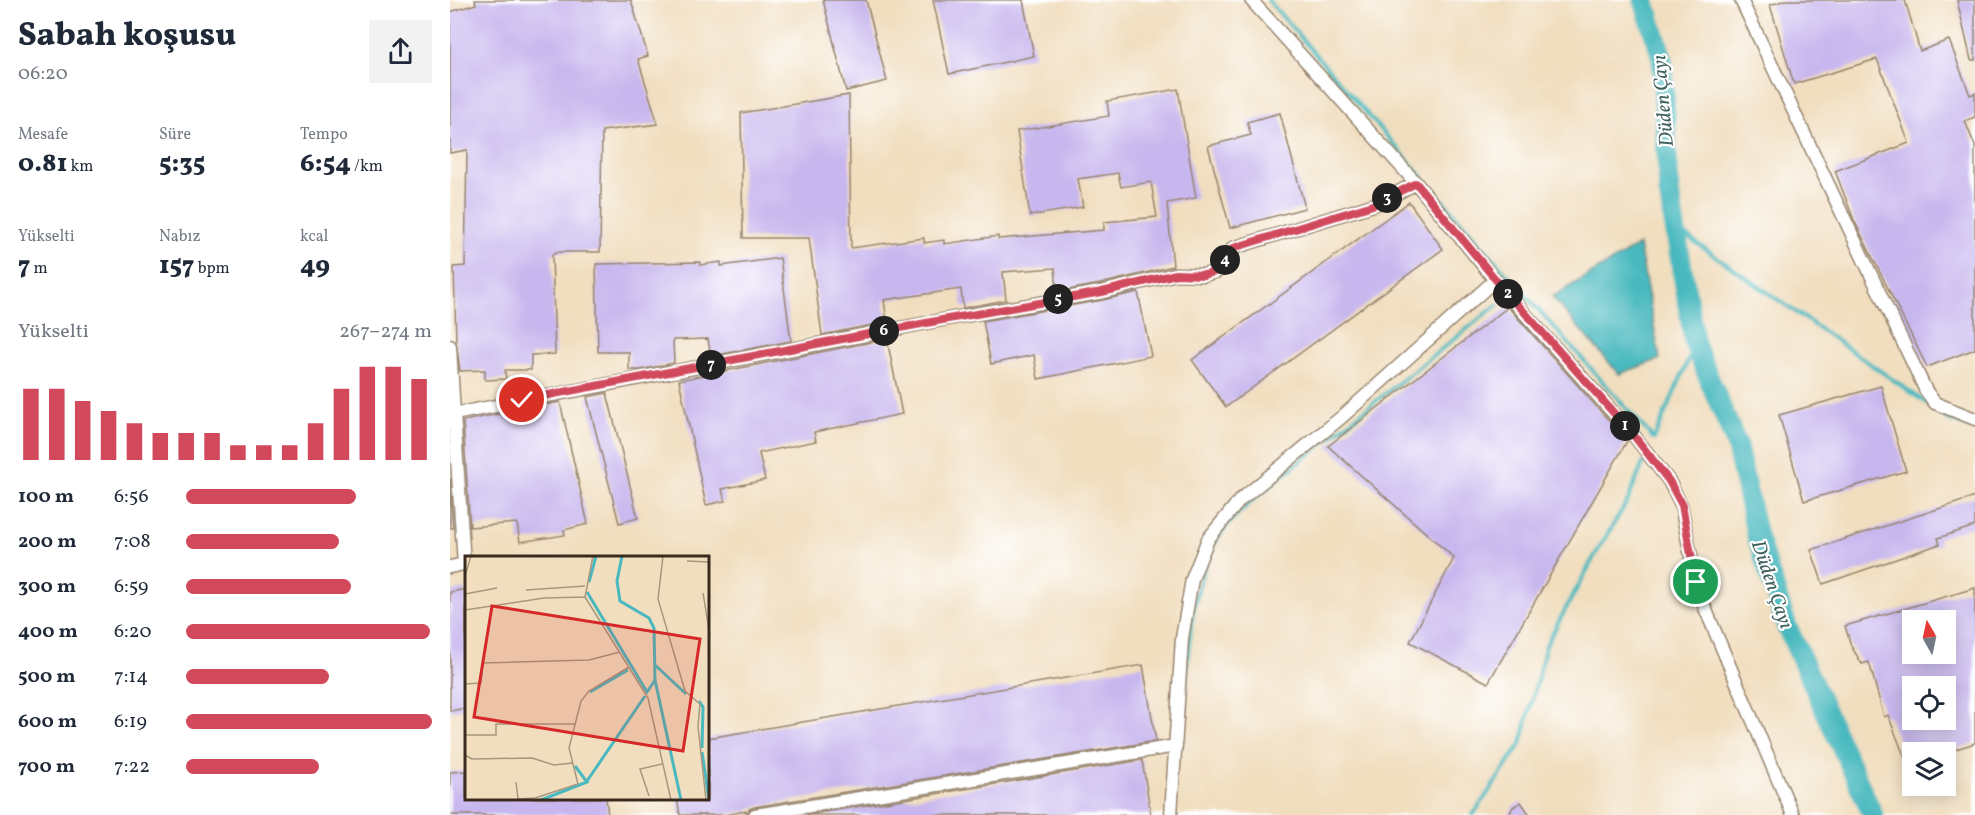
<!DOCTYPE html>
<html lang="tr">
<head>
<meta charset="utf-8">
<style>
	:root { --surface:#fff; --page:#f2f2f3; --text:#1f2937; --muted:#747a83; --accent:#d1495b }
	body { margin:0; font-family:Vollkorn,serif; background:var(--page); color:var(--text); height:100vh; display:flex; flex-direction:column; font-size:22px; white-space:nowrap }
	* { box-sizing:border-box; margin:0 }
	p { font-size:20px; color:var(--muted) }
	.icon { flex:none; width:33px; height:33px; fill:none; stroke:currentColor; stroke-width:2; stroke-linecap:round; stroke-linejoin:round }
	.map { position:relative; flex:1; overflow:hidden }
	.details { display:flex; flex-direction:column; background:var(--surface); width:450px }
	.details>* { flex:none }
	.needle { width:39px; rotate:351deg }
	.tools { position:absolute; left:1452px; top:610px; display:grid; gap:12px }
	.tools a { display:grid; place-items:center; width:54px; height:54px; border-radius:0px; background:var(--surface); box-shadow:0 3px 15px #0003; font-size:30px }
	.pin { position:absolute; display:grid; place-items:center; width:51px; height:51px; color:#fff; margin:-26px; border:3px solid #fff; border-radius:50%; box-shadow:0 2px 6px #0007 }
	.km { position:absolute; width:30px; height:30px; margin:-15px; border-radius:50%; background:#222; color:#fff; font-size:16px; line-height:30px; text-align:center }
	.round { display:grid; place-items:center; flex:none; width:63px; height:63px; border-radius:0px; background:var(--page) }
	.head { display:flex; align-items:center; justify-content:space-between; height:102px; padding:0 18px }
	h1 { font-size:33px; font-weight:800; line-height:45px }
	.metrics { display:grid; grid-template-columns:repeat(3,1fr); gap:9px; height:102px; padding:6px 18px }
	.metrics div { display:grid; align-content:center }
	.metrics b { font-size:26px; font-weight:800 }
	.metrics small { font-size:16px; font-weight:400 }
	.metrics p { font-size:16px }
	.chart { height:168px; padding:12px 18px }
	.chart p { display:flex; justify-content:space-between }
	.chart svg { width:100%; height:108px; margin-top:6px; stroke:var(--accent); stroke-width:6 }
	ul { padding:0 18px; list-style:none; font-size:20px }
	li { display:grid; grid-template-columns:96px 72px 1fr; align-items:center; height:45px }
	li i { height:15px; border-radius:8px; background:var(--accent) }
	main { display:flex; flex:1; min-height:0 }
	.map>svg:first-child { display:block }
	.water { fill:#49b9bf; stroke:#42726e; stroke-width:1.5 }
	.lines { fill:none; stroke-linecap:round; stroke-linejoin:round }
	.stream { stroke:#49b9bf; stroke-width:4 }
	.river { stroke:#49b9bf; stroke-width:21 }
	.building { fill:#c8b7ee; fill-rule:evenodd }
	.minor-casing { stroke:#96846e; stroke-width:15 }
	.minor { stroke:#fff; stroke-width:12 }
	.route-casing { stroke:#fff; stroke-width:12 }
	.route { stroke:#d1495b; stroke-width:8 }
	.labels { text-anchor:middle; stroke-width:4.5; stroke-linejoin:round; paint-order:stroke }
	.water-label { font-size:20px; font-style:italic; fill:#41635e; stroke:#fff }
	.inset-river { fill:none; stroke:#49b9bf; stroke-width:3 }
	.inset-road { fill:none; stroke:#a8967f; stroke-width:1.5 }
	.view { fill:#d62828; fill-opacity:0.15; stroke:#d62828; stroke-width:3 }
	.inset-edge { fill:none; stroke:#3b2a1e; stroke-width:3 }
</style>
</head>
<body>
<main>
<section class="details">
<div class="head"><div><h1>Sabah koşusu</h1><p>06:20</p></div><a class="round"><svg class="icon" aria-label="share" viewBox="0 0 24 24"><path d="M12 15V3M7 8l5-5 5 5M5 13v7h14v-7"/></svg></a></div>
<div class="metrics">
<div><p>Mesafe</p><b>0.81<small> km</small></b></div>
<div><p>Süre</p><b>5:35</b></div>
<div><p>Tempo</p><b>6:54<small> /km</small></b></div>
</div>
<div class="metrics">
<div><p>Yükselti</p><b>7<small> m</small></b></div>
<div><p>Nabız</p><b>157<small> bpm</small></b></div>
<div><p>kcal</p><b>49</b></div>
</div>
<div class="chart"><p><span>Yükselti</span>267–274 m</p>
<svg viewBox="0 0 160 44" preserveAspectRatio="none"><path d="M5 44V15M15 44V15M25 44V20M35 44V24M45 44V29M55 44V33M65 44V33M75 44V33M85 44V38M95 44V38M105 44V38M115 44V29M125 44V15M135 44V6M145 44V6M155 44V11"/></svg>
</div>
<ul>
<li><b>100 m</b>6:56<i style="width:69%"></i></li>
<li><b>200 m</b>7:08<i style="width:62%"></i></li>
<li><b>300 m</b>6:59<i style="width:67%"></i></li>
<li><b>400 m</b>6:20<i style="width:99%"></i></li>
<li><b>500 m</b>7:14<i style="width:58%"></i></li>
<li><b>600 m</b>6:19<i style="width:100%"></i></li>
<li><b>700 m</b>7:22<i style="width:54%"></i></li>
</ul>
</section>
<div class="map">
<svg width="1525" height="815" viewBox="0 0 1525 815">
	<rect width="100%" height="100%" fill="#fff"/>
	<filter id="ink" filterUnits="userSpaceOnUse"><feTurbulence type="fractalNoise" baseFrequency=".0167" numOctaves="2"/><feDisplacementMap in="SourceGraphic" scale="12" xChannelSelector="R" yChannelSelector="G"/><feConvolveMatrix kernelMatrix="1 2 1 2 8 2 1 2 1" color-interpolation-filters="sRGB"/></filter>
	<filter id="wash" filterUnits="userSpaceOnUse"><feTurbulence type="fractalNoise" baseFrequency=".008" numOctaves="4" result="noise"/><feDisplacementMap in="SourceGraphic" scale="24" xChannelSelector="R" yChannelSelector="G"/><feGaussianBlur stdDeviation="1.35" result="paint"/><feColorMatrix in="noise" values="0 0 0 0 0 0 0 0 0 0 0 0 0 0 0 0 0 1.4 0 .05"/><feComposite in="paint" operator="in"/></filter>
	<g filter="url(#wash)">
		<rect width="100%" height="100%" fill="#f1debf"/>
		<path class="water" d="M1189,245L1210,359L1169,374L1102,297Z"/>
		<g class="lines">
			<g class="stream">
				<path d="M818,0L1069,288L1204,439L1245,345"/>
				<path d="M1225,228L1482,407"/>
				<path d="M1482,407L1497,419L1525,428"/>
				<path d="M731,747C737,685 735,588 769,537C783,515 805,499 824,482L1047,305"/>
				<path d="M1023,815L1071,744L1096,645L1144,557L1178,500L1193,463"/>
			</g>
			<path class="river" d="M1194,0L1212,58L1219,192L1245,345L1286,443L1307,536L1337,627L1423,815"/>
		</g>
		<g id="blocks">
			<g class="building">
				<path d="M25,0H181L198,56L188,59L208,124L152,131L150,252H105V254H102L105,354L81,355V370H55L56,379L35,380V370L10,371L6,341L4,267L15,266L17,150L0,153V12L26,4Z"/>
				<path d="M373,0H416L437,81L396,91Z"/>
				<path d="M483,0H573L584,56L499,74Z"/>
				<path d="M1336,0H1455L1470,51L1499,40L1520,95L1525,93V117L1515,121L1525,146V349L1477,367L1404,220L1385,171L1459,143L1427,59L1344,84L1320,5Z"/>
				<path d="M1507,0H1525V60H1521Z"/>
				<path d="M728,89L746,198L717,203L723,266L650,284L607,292L605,268L553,272L556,300L513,308L511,289L434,300L437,322L372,335L359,238H293L291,113L399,95L401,248L474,238V243L494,240V244L548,236V239L654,230V222L707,217L701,182L671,187L668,173L628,179L633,207L580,216L567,131L659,116L657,101Z"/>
				<path d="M830,113L855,208L780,228L758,146L801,135L797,122Z"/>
				<path d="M959,202L993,249L776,407L742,360Z"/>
				<path d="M330,258L341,341L261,356L258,339L223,340L224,363L190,370H179V352H148L146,264L250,262V265L271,262V266Z"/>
				<path d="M688,292L701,356L588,379L584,355L541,364L533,321L653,300Z"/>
				<path d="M1058,307L1177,441L1038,683L960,642L1004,558L878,446Z"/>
				<path d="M437,339L452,414L364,432L366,441L309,453L315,480L272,489L275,501L256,505L229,380Z"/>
				<path d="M1431,386L1456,471L1354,501L1329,415Z"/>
				<path d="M157,393L188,518L169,523L137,397Z"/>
				<path d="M110,402L138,524L114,530L115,535L70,542L67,523L20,527L13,421Z"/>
				<path d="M0,478L3,528H0Z"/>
				<path d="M1525,497V526L1488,538L1490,544L1373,584L1361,550Z"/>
				<path d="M1525,588V743L1494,753H1462V776L1438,715L1434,717L1419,662L1412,664L1401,646L1395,626ZM1462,621H1496V654H1462ZM1462,687H1496V720H1462Z"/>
				<path d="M16,589V708L0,711V592Z"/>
				<path d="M693,665L706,741L304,807L299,809L297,815L296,811L274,815H230L227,798H258V738Z"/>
				<path d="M692,760L701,815H356Z"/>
				<path d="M16,771V798H156L158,815H0V772Z"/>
				<path d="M1071,802L1080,815H1059L1063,807Z"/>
			</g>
		</g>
	</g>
	<g filter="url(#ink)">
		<use href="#blocks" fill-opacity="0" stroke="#96846e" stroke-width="1.5"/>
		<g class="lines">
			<g class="minor-casing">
				<g id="minor">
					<path d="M801,0L966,183L1045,280L1185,437L1219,481L1231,505L1246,582L1255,608L1343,815"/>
					<path d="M1291,0L1476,391L1485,403L1525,419"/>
					<path d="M0,346L4,414L492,320L652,292L726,274L754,275L768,271L783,248L926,204L966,183"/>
					<path d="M0,567L14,564L4,414"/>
					<path d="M305,815L726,746"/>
					<path d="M721,815L732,638L742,579L758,539L790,500L893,416L1045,280"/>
				</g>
			</g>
			<use href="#minor" class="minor"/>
		</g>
	</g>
	<g class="lines" filter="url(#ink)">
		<g class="route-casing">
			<path id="route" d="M72,400L492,320L652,292L726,274L754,275L768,271L783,248L926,204L966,183L1046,280L1185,437L1219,481L1232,505L1246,582"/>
		</g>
		<use href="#route" class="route"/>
	</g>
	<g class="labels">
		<g class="water-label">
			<text transform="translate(1212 101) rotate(-95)" y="7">Düden Çayı</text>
			<text transform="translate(1323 584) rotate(71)" y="7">Düden Çayı</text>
		</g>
	</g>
	<g transform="translate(15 556)">
		<rect width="244" height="244" fill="#f1debf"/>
		<path class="inset-river" d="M157,0L152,25L155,45L184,62L189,72L190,124L216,244M124,26L131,0M122,36L182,136L190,124M189,108L221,138M125,136L163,114M234,145L238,151L237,192M237,196L244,244M122,225L180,140M76,244L122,226L110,210"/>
		<path class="inset-road" d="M128,0L120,41L183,142L206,244M198,0L193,43L220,135L235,148L233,170L241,244M222,5L245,6M0,20L6,0M61,34L120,30M238,37L245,80M0,38L32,32M0,54L79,42L120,41M20,90L18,107L124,104L155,96M0,128L16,127L18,107M0,179H31V168H110M0,199L7,203L67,202L89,209L108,207M51,226L53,243L70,242L113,228L104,192L116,145L124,135L164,111M184,240L175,213L197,208"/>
		<path class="view" d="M27,50L235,83L218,195L9,161Z"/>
		<rect width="244" height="244" class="inset-edge"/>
	</g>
</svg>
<div class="tools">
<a><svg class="needle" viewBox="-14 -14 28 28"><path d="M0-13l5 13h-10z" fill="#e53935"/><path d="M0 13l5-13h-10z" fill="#747a83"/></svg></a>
<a><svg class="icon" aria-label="locate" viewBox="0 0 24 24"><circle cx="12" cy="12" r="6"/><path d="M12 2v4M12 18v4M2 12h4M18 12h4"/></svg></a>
<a><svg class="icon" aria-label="layers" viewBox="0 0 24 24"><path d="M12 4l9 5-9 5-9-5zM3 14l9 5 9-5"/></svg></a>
</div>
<div class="pin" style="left:1246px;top:582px;background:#1e9e55"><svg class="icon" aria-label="arrive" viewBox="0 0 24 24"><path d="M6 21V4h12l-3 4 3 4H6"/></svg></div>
<div class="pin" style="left:72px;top:400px;background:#d93025"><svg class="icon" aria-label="check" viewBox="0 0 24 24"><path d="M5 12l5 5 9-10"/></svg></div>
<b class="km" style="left:1175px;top:426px">1</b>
<b class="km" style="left:1058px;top:294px">2</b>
<b class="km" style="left:937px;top:198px">3</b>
<b class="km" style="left:775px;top:260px">4</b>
<b class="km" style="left:608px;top:299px">5</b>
<b class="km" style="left:434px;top:331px">6</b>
<b class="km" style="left:261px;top:365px">7</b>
</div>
</main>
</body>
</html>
